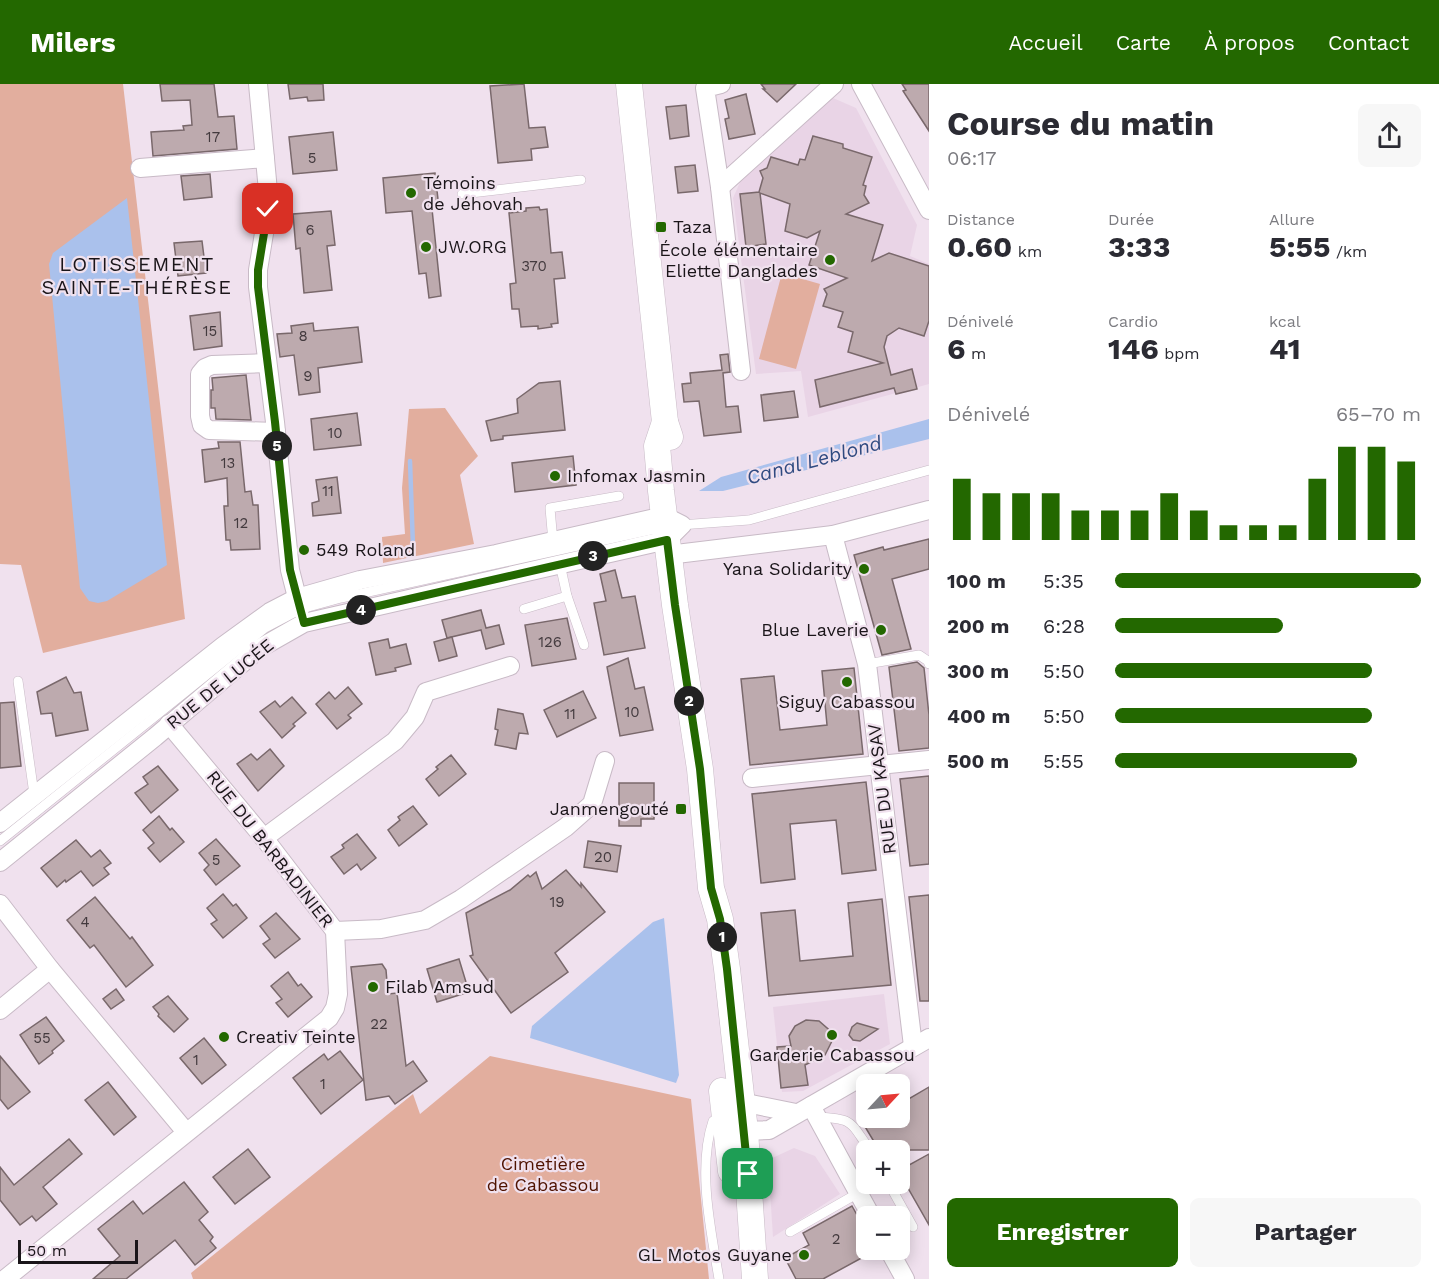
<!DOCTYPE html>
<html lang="fr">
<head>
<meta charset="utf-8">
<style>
	:root { --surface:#fff; --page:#f7f7f7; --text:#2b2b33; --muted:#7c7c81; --accent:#236800 }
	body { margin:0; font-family:"Work Sans",sans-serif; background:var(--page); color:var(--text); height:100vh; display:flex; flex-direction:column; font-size:22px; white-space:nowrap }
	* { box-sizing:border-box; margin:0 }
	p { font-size:20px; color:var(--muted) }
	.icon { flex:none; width:33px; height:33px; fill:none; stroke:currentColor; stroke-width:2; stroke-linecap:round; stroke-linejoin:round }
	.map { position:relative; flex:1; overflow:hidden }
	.side { display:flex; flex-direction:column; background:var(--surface); width:510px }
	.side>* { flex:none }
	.needle { width:39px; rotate:64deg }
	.fabs { position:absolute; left:856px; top:990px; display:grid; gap:12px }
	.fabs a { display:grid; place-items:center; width:54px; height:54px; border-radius:9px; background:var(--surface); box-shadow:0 3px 15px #0003; font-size:30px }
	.scale { position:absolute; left:18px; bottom:15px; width:120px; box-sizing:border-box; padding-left:6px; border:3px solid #1a1519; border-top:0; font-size:16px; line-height:21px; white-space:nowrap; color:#1a1519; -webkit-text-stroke:4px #f0e1ee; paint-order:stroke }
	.pin { position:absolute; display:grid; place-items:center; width:51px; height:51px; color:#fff; margin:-26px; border-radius:12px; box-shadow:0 3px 9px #0006 }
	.km { position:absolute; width:30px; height:30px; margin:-15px; border-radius:50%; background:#222; color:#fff; font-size:16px; line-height:30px; text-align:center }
	.round { display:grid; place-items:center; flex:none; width:63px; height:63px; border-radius:9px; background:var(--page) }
	.headline { display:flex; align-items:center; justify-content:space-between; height:102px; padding:0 18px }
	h1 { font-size:33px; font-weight:700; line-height:45px }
	.figures { display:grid; grid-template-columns:repeat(3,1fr); gap:9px; height:102px; padding:6px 18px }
	.figures div { display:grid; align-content:center }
	.figures b { font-size:30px; font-weight:700 }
	.figures small { font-size:16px; font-weight:400 }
	.figures p { font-size:16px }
	.chart { height:168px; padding:12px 18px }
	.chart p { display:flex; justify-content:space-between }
	.chart svg { width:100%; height:108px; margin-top:6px; stroke:var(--accent); stroke-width:6 }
	.action { display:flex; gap:12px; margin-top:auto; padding:12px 18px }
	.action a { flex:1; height:69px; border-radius:9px; background:var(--accent); color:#fff; font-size:24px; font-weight:700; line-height:69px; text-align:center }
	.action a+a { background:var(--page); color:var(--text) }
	ul { padding:0 18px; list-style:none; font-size:20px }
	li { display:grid; grid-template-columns:96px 72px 1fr; align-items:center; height:45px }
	li i { height:15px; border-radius:8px; background:var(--accent) }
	header { display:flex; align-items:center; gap:36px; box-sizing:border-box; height:84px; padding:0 30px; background:var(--accent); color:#fff }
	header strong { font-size:28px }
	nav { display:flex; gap:33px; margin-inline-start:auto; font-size:21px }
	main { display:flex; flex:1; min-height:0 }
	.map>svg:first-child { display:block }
	.built { fill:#e9d4e6 }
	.green { fill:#e2ae9e }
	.water { fill:#aac1ec }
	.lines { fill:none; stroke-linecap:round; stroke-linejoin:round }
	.stream { stroke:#aac1ec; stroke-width:4.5 }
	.building { fill:#bdaaae; stroke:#79686b; stroke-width:1.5 }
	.lane-casing { stroke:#c8bac6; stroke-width:10 }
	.street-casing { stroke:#c8bac6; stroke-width:20 }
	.secondary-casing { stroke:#c8bac6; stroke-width:27 }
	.lane { stroke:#fff; stroke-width:9 }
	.street { stroke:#fff; stroke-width:18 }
	.secondary { stroke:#fff; stroke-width:26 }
	.route-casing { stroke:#fff; stroke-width:12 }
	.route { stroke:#236800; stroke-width:8 }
	.poi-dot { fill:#236800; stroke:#f0e1ee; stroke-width:2 }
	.labels { text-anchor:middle; stroke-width:4.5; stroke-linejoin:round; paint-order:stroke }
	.number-label { font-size:15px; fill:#433a3e }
	.poi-label { font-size:18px; fill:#1a1519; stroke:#f0e1ee; text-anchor:start }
	.street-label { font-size:18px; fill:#1a1519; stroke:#f0e1ee }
	.park-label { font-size:18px; fill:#4f1200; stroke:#f0e1ee }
	.neighbourhood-label { font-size:20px; letter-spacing:1.5px; fill:#1a1519; stroke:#f0e1ee }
	.water-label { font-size:20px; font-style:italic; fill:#2f4a80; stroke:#f0e1ee }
</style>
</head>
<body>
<header>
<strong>Milers</strong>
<nav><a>Accueil</a><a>Carte</a><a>À propos</a><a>Contact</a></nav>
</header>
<main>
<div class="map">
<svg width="929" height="1195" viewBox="0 0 929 1195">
	<rect width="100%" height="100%" fill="#f0e1ee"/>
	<g class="built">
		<path d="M833,14L856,24L917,141L910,172L929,180V300L808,333L801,287L756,290L733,114L741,96Z"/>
		<path d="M884,910L890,960L803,1007L782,1008L773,923Z"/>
		<path d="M794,1064L815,1072L840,1110L773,1153L768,1076Z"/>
	</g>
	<g class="green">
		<path d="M0,0H123L185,535L43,569L21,481L0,480Z"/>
		<path d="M782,189L820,200L796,285L759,275Z"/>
		<path d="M445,324L478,372L460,391L474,460L383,479L382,453L405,450L402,404L409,325Z"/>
		<path d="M490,972L691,1015L709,1195H193L191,1189L413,1010L420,1030Z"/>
	</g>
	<g class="water">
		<path d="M127,114L167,481L107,517L98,519L89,517L80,504L49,180L53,169Z"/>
		<path d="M929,335V355L723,407H699L721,393Z"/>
		<path d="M664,834L679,991L676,999L530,954L532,942L653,838Z"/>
	</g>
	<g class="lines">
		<path class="stream" d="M410,377L413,463"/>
	</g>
	<g class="building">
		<path d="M160,0H214L218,33L234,32L237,65L153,72L151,48L184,46L183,42L192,41L190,16L162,17Z"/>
		<path d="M288,0H323L324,16L308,17L307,13L290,15Z"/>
		<path d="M524,0L529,44L545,43L548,63L531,65L532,76L498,79L490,2Z"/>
		<path d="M761,0H796L777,18L763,5H765Z"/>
		<path d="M902,0H929V47L903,7L906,6Z"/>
		<path d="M746,10L755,50L729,55L725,35L729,34L725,16Z"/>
		<path d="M686,21L689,52L670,55L666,23Z"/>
		<path d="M333,48L337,86L293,90L289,53Z"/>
		<path d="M813,52L843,60V64L872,73L863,101L866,102L864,111L869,119L846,130L883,141L872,177L889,169L929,182V237L924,252L899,244L887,252L884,263L891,291L912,285L917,305L896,310L894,304L820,323L815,296L883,279L848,268L853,248L838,243L843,228L823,222L827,210L824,205L847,194L809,181L820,147L807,154L785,147L790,120L760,109L766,160L746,163L740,110L759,108L763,94L760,87L767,84L771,73L798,81L800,75L805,76Z"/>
		<path d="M695,81L698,107L678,109L675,83Z"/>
		<path d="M435,89L439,124L432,125L441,212L429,214L426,189L419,190L412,127L386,129L383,94Z"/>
		<path d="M210,90L212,113L184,116L181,92Z"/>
		<path d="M539,123L540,126L547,125L551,169L562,168L565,194L554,195L558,239L551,240L552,243L538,245V242L521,243L519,225H512L510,200L516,199L509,129L526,127V124Z"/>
		<path d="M331,127L335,161L327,162L332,206L304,209L300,164L296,165L293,130Z"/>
		<path d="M202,157L206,189L178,192L174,159Z"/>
		<path d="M220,228L222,262L194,266L190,232Z"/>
		<path d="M313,239L314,247L358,243L362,278L318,284L320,308L299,311L294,271L280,273L277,250L292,249L291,242Z"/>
		<path d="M728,270L730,288L723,289L726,323L738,322L741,348L704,352L699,317L684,318L682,300L691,299L690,289L722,286L720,271Z"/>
		<path d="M246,291L251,336L216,335L215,324H211V306H213L212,294Z"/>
		<path d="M560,297L565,346L503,352V355L491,357L486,337L518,329L517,315L539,299Z"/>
		<path d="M794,307L798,333L764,337L761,311Z"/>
		<path d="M357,329L361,361L314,366L311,335Z"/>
		<path d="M218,358H240L245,408L251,407L253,421H258L260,465L231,466L230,456H226L224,422H228L227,394L205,398L202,366L219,364Z"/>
		<path d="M573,372L576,401L515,408L512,379Z"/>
		<path d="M337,393L341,429L313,432L312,419L319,417L316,396Z"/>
		<path d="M929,455V485L892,495L911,565L882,571L854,471L883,463L884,466Z"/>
		<path d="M615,486L622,514L635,512L645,564L604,571L594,519L606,517L600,490Z"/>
		<path d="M481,526L486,544L499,541L504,560L486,565L481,546L447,554L442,536Z"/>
		<path d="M567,534L576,575L532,582L525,541Z"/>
		<path d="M452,553L457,572L439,577L434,558Z"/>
		<path d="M388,555L390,564L406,560L411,580L395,584L396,587L376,591L369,559Z"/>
		<path d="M628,574L635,605L644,603L653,646L620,652L607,583Z"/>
		<path d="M917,578L924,584L929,631V664L899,667L889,583Z"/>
		<path d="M854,584L863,670L750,681L741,595L774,592L780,646L827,641L822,587Z"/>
		<path d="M66,593L74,609L81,608L88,646L56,652L52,629L41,630L37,608Z"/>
		<path d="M348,603L362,620L348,631L351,634L337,645L316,620L329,608L335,615Z"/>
		<path d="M583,607L596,634L557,653L544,626Z"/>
		<path d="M292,613L306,629L293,640L295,642L282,654L260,628L275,617L280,623Z"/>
		<path d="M14,618L21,682L0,684V619Z"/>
		<path d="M498,625L523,630L528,650L519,649L516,665L495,661L498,646L495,645Z"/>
		<path d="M270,665L284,682L258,707L237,680L251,670L257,676Z"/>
		<path d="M451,671L466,690L439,712L426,695L438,685L436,683Z"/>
		<path d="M158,682L178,706L151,729L135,709L148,700L143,693Z"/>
		<path d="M929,692V780L910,782L900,695Z"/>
		<path d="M866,698L876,786L842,790L836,736L790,740L795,795L761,799L752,710Z"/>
		<path d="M619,699H654V735H641V742H619Z"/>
		<path d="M413,722L427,740L399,762L388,746L400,736L398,733Z"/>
		<path d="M159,732L170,746L172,744L184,758L160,778L148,764L154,759L143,746Z"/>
		<path d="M357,750L376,774L361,786L357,780L344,790L331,773L344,764L342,761Z"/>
		<path d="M216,755L240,782L216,801L204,786L209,781L199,769Z"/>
		<path d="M76,756L91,773L100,766L111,779L104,784L109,790L93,802L81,787L66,798L65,796L57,803L41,784Z"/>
		<path d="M588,757L621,762L617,788L584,783Z"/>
		<path d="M566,786L581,803V799L605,828L555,869L568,888L511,929L470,872L473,871L466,829L510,806L528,791L530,793L536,788L542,805Z"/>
		<path d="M223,810L233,822L236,820L247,834L223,854L211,840L217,836L207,824Z"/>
		<path d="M929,811V917H920L909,813Z"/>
		<path d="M95,813L130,855L132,853L153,881L126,903L94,861L90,864L67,836Z"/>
		<path d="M882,815L891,901L769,912L761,829L795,826L800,877L853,872L848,819Z"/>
		<path d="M276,829L300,855L275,874L263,860L270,855L260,842Z"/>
		<path d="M459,875L469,908L437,918L427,885Z"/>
		<path d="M382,880L386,886L388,910L397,909L406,982L413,977L427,997L395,1020L389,1012L366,1016L351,883Z"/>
		<path d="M288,888L298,902L301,900L312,913L288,933L276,919L282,915L271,902Z"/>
		<path d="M116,905L124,916L111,925L103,915Z"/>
		<path d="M168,912L188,935L174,948L158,932L159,930L153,923Z"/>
		<path d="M46,933L64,957L52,967L53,969L39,980L20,951Z"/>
		<path d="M806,936L819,937L835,951L825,971L805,981L808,1001L781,1004L777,963L791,962L789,952L795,942Z"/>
		<path d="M857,939L878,945L860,957L853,956L849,951L852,943Z"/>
		<path d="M204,954L226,981L202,1000L180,974Z"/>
		<path d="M340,967L363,996L321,1030L293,994L324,970L328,976Z"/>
		<path d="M0,972L30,1008L8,1025L0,1015Z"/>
		<path d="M108,998L136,1033L114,1051L85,1016Z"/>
		<path d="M929,1003V1066H879L864,1041L877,1034H900V1020Z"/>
		<path d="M69,1055L82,1070L43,1103L57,1120L36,1137L32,1132L20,1141L0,1116V1083L14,1101Z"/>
		<path d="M248,1065L270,1093L235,1120L213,1093Z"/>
		<path d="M929,1070V1141L900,1090V1086Z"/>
		<path d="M184,1098L208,1128L199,1136L213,1153L210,1157L216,1164L195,1181L175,1156L126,1195H93L120,1172L98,1145L133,1117L143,1130Z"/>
		<path d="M852,1122L867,1149V1171L823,1195H796L785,1174L809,1161L803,1149Z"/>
	</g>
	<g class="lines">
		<g class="lane-casing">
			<g id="lane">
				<path d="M462,110L581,96"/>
				<path d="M680,441L749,436L929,386"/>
				<path d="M553,458L550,424L619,412"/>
				<path d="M560,480L567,512L584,561"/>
				<path d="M524,525L567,512"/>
				<path d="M867,580L919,571L928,577L929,580"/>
				<path d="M18,597L34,710"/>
				<path d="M0,757L265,544L301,525L341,514L664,443"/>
				<path d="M817,1033C855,1035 849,1037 870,1066"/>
				<path d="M889,1100L913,1143"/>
				<path d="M790,1148L874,1100"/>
				<path d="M719,1195C711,1147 697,1084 713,1037L721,1033"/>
			</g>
		</g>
		<g class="street-casing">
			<g id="street">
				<path d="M258,0L268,107V125L258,186V203L275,338L290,486L300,525"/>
				<path d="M721,0L705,4L720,103L741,287"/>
				<path d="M861,0L929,126"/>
				<path d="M140,84L265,74"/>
				<path d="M720,103L834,0"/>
				<path d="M267,279L212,281L205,284L200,290V332L202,341L209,346L276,348"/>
				<path d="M833,451L867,580L913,962"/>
				<path d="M668,471L833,451L929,426"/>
				<path d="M752,694L929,676"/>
				<path d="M0,739L223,562L270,528L297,514L360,496L496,470L664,432L682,441L667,456L304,539L260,564L155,653L0,778"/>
				<path d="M264,754L395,657L415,633L426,608L510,582"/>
				<path d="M0,820L50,885L186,1048"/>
				<path d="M335,847L381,845L425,836L461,815L566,743L592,720L605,677"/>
				<path d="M0,926L50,885"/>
				<path d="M811,1022L871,1132"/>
				<path d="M796,1029L751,1020L742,1021L725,1032L745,1047L769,1046L929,954"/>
				<path d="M889,1166L905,1195"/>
				<path d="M5,1195L329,934L335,924L338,910L335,847L264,754L169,640"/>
			</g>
		</g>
		<g class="secondary-casing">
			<g id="secondary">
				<path d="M629,0L665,338L670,353"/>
				<path d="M665,338L657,362L661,407L675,521L700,685L711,804L720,835L727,885L745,1047L755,1195"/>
				<path d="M722,1007L731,1087"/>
			</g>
		</g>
		<use href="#lane" class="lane"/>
		<use href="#street" class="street"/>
		<use href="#secondary" class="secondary"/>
	</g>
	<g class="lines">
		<g class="route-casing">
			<path id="route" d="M268,125L258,186V203L275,338L290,486L304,539L667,456L675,521L700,685L711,804L720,835L727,885L748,1090"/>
		</g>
		<use href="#route" class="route"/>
	</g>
	<g class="poi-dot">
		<circle cx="411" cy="109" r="6"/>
		<rect x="655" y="137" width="12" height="12" rx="3"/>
		<circle cx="426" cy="163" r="6"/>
		<circle cx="830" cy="176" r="6"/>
		<circle cx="555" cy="392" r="6"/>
		<circle cx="304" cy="466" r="6"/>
		<circle cx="864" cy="485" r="6"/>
		<circle cx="881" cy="546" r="6"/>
		<circle cx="847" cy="598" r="6"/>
		<rect x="675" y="719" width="12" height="12" rx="3"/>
		<circle cx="373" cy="903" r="6"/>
		<circle cx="832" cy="951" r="6"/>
		<circle cx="224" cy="953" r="6"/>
		<circle cx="804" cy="1171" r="6"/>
	</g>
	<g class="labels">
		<g class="number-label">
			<text x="213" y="58">17</text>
			<text x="312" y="79">5</text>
			<text x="310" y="151">6</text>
			<text x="534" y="187">370</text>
			<text x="210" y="252">15</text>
			<text x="303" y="257">8</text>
			<text x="308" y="297">9</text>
			<text x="335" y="354">10</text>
			<text x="228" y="384">13</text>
			<text x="328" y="412">11</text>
			<text x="241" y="444">12</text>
			<text x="550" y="563">126</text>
			<text x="632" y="633">10</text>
			<text x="570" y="635">11</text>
			<text x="603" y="778">20</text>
			<text x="216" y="781">5</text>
			<text x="557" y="823">19</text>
			<text x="85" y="843">4</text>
			<text x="379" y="945">22</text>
			<text x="42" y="959">55</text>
			<text x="196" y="981">1</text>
			<text x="323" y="1005">1</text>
			<text x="836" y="1160">2</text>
		</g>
		<g class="poi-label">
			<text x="423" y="105">Témoins<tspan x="423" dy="21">de Jéhovah</tspan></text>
			<text x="673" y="149">Taza</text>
			<text x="438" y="169">JW.ORG</text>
			<text x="818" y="172" text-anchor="end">École élémentaire<tspan x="818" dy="21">Eliette Danglades</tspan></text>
			<text x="567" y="398">Infomax Jasmin</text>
			<text x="316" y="472">549 Roland</text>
			<text x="852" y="491" text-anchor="end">Yana Solidarity</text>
			<text x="869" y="552" text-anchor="end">Blue Laverie</text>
			<text x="847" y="624" text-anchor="middle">Siguy Cabassou</text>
			<text x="669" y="731" text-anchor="end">Janmengouté</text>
			<text x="385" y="909">Filab Amsud</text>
			<text x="236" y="959">Creativ Teinte</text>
			<text x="832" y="977" text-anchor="middle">Garderie Cabassou</text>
			<text x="792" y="1177" text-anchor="end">GL Motos Guyane</text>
		</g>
		<g class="street-label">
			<text transform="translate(220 600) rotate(-39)" y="6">RUE DE LUCÉE</text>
			<text transform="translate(882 705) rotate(-97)" y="6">RUE DU KASAV</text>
			<text transform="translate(270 765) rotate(52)" y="6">RUE DU BARBADINIER</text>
		</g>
		<g class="park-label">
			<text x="543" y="1086">Cimetière<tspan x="543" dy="21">de Cabassou</tspan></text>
		</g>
		<g class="neighbourhood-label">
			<text x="137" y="187">LOTISSEMENT<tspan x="137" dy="23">SAINTE-THÉRÈSE</tspan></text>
		</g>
		<g class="water-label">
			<text transform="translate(814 376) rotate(-15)" y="7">Canal Leblond</text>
		</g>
	</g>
</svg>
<div class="fabs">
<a><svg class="needle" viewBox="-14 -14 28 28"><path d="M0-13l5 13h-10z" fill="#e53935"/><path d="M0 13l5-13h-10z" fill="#7c7c81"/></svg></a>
<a>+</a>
<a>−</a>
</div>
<div class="scale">50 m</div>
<div class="pin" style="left:748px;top:1090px;background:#1e9e55"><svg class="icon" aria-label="arrive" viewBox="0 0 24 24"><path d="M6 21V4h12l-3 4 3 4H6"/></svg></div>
<div class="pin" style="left:268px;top:125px;background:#d93025"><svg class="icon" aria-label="check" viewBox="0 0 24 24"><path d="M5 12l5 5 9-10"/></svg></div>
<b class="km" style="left:722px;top:853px">1</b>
<b class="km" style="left:689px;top:617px">2</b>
<b class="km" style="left:593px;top:472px">3</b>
<b class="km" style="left:361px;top:526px">4</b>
<b class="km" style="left:277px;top:362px">5</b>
</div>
<section class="side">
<div class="headline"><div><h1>Course du matin</h1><p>06:17</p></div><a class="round"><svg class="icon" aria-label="share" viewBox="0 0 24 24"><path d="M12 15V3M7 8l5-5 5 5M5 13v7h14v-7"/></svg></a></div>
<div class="figures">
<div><p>Distance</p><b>0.60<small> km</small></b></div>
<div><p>Durée</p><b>3:33</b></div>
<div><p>Allure</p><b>5:55<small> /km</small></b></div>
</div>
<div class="figures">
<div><p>Dénivelé</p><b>6<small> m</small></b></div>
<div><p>Cardio</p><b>146<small> bpm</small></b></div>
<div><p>kcal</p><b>41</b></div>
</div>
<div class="chart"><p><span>Dénivelé</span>65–70 m</p>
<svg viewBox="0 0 160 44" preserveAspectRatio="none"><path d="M5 44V19M15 44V25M25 44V25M35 44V25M45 44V32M55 44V32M65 44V32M75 44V25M85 44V32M95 44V38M105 44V38M115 44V38M125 44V19M135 44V6M145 44V6M155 44V12"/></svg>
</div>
<ul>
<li><b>100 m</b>5:35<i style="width:100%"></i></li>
<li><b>200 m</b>6:28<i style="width:55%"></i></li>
<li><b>300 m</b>5:50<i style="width:84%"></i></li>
<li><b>400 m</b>5:50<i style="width:84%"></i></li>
<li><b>500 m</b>5:55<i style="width:79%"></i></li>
</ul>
<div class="action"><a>Enregistrer</a><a>Partager</a></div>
</section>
</main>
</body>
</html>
